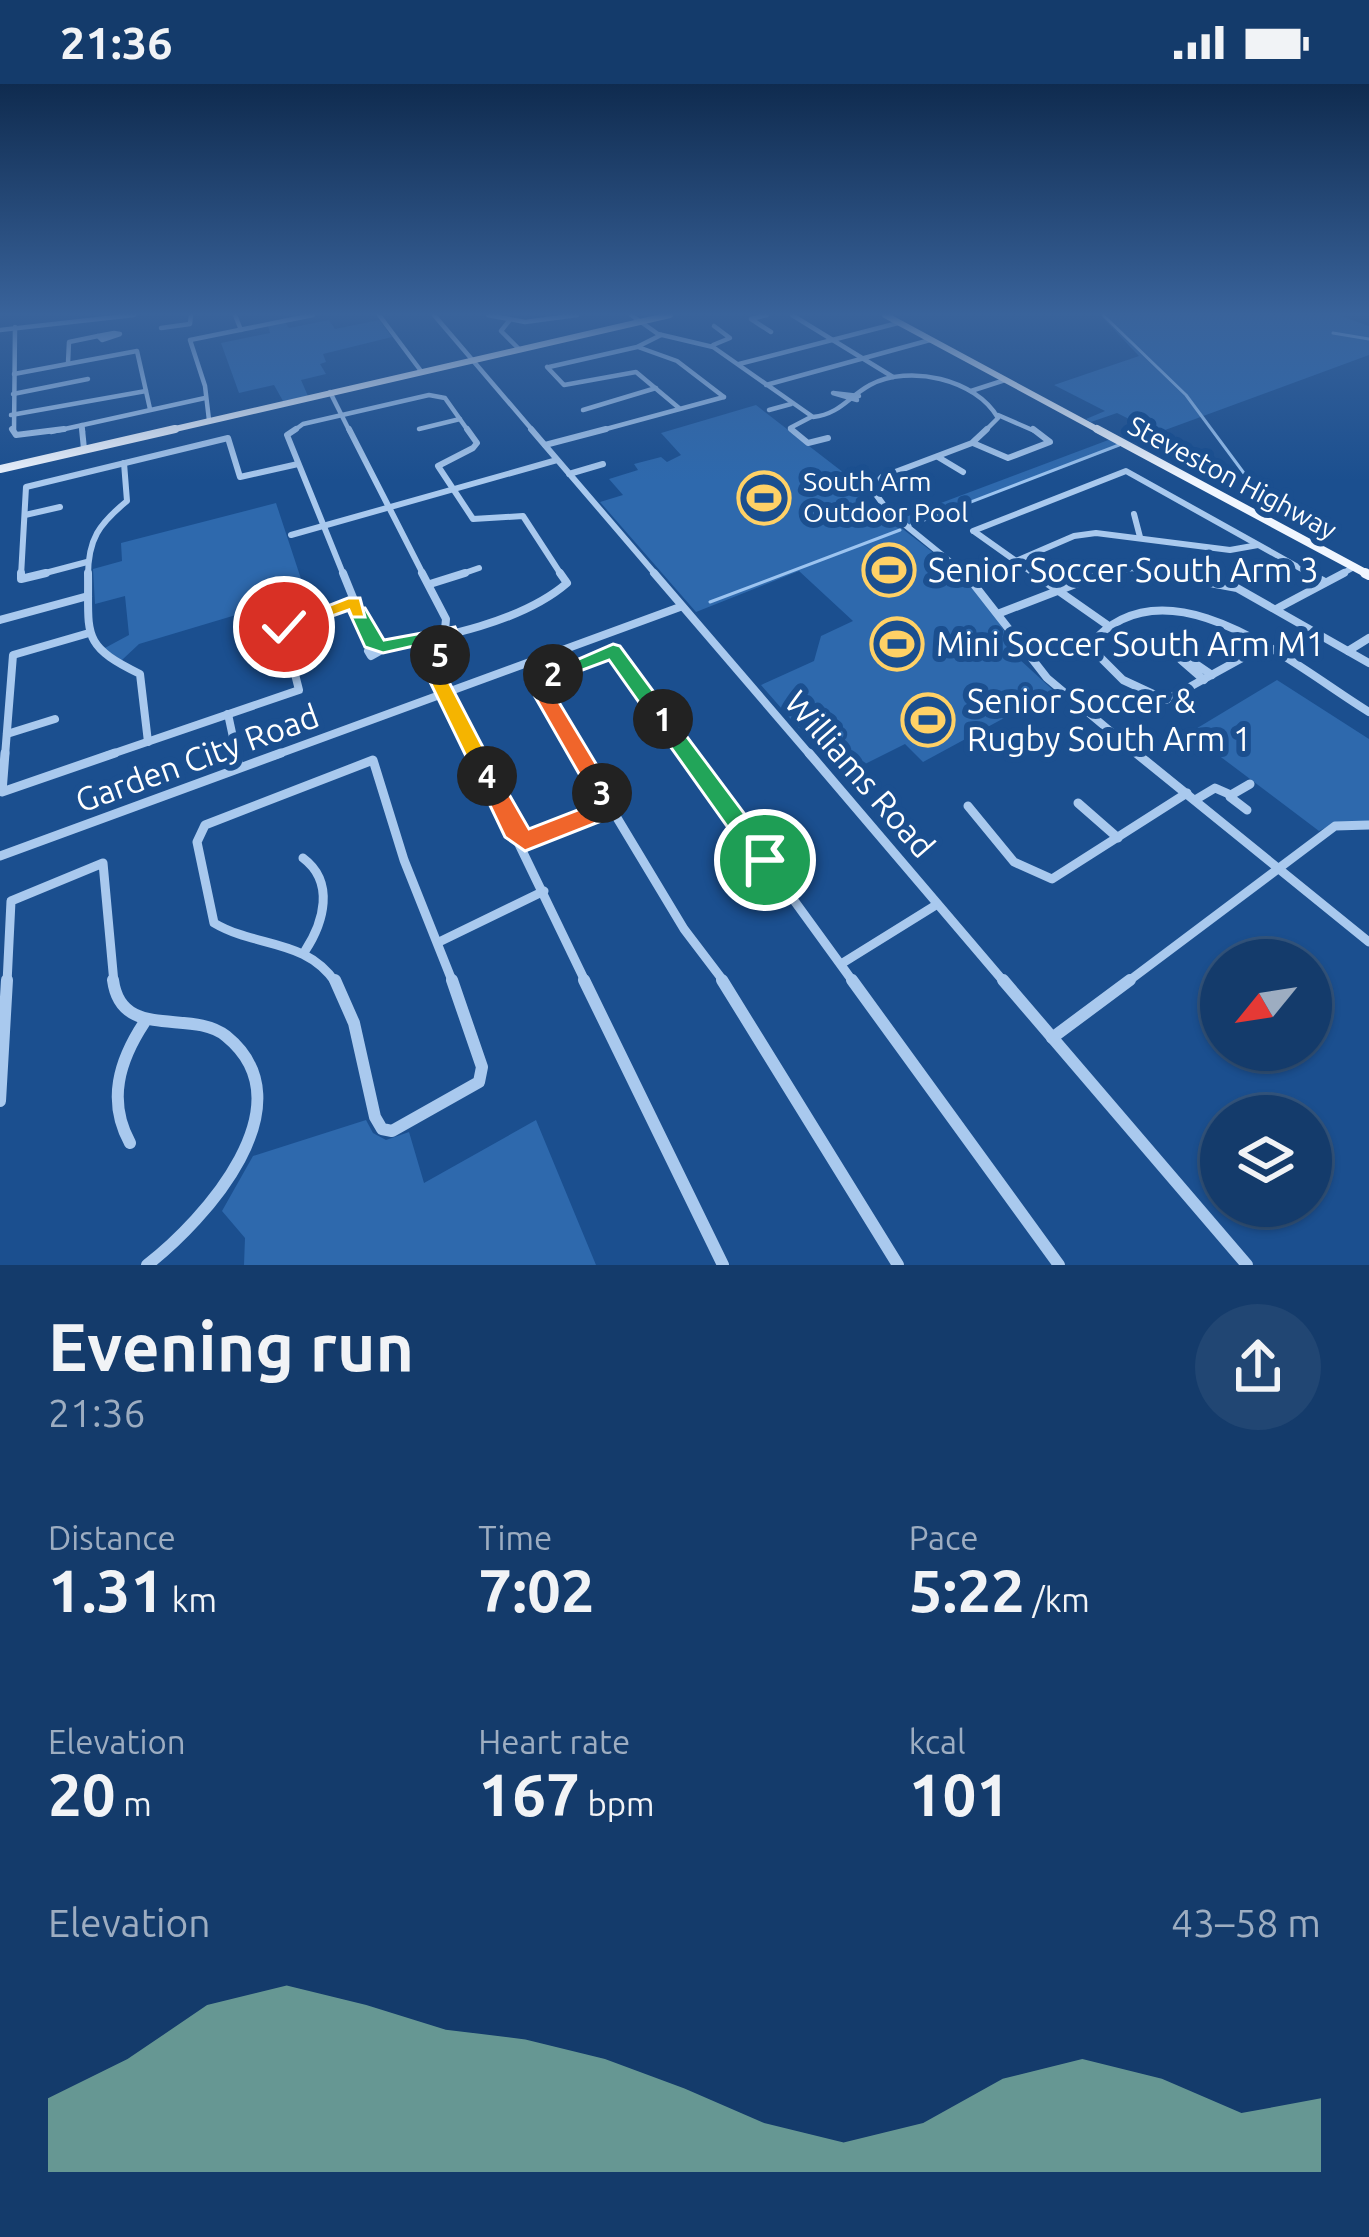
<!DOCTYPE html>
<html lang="en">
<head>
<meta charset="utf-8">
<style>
	:root { --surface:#143b6b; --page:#214673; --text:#f1f3f6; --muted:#9dadc1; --line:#33557e; --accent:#8abfa5 }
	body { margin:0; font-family:Ubuntu,sans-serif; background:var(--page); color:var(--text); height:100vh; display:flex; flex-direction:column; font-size:45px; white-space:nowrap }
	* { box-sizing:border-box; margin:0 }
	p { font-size:39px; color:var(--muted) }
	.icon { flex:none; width:66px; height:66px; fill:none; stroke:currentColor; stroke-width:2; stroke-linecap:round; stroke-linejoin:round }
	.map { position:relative; height:1181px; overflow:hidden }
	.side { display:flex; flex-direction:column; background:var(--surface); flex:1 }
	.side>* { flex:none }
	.needle { width:78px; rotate:240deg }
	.fabs { position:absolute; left:1200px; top:855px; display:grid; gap:24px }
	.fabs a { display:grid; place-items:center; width:132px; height:132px; border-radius:50%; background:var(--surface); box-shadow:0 3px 9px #0004,0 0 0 3px var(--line); font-size:60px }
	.pin { position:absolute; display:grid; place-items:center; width:102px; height:102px; color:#fff; margin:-51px; border:6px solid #fff; border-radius:50%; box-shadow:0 3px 12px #0007 }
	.km { position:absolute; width:60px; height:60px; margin:-30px; border-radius:50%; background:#222; color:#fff; font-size:33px; line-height:60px; text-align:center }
	.round { display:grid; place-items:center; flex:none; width:126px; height:126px; border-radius:63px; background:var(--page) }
	.head { display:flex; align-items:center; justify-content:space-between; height:204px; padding:0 48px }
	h1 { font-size:66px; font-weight:700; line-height:90px }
	.figures { display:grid; grid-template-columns:repeat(3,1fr); gap:18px; height:204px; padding:12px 48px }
	.figures div { display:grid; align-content:center }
	.figures b { font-size:60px; font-weight:700 }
	.figures small { font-size:33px; font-weight:400 }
	.figures p { font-size:33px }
	.chart { height:336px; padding:24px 48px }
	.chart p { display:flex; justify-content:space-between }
	.chart svg { width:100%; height:216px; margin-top:12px; fill:var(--accent); opacity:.7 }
	.status { display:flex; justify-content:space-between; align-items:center; height:84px; padding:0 60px; background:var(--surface); direction:ltr }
	.status svg { height:33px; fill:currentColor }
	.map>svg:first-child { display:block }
	.green { fill:#2e69ad }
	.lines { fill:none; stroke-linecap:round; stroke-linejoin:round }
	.stream { stroke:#9cc4f0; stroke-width:3 }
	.minor-far4 { stroke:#a9c9ee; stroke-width:4.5 }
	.minor-far3 { stroke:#a9c9ee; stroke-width:6 }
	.minor-far2 { stroke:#a9c9ee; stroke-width:8 }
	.minor-far1 { stroke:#a9c9ee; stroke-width:9 }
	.minor { stroke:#a9c9ee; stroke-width:12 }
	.major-far2 { stroke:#f0f6ff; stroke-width:6 }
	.major-far1 { stroke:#f0f6ff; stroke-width:8 }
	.major { stroke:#f0f6ff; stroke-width:10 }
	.split-1 { fill:#22a559; stroke:#fff; stroke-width:3 }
	.split-2 { fill:#22a559; stroke:#fff; stroke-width:3 }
	.split-3 { fill:#f0652b; stroke:#fff; stroke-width:3 }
	.split-4 { fill:#f0652b; stroke:#fff; stroke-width:3 }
	.split-5 { fill:#f5b400; stroke:#fff; stroke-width:3 }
	.split-6 { fill:#22a559; stroke:#fff; stroke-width:3 }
	.split-7 { fill:#f5b400; stroke:#fff; stroke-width:3 }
	.labels { text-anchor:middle; stroke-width:12; stroke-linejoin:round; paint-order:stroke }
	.far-street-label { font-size:27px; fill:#fff; stroke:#1b4f8f }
	.far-poi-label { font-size:27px; fill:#fff; stroke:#1b4f8f; text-anchor:start }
	.poi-label { font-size:33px; fill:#fff; stroke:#1b4f8f; text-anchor:start }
	.street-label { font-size:33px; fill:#fff; stroke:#1b4f8f }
</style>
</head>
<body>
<div class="status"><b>21:36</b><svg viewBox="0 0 49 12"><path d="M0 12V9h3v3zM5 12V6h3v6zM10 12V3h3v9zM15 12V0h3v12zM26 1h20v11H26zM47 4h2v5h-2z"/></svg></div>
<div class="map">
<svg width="1369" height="1181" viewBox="0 0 1369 1181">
	<rect width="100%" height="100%" fill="#1b4f8f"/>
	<g class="green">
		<path d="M1100,231H1338L1369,242V271L1157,349L1117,329L1091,338L1086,335L1105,327L1054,301L1139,272Z"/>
		<path d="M329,236L335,245L379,236L392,253L323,270L326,278L320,280L326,290L301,296L308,312L283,317L274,301L239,309L221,259L270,249L268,242L285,238L289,244Z"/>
		<path d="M756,321L857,399L859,411L971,498L994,528L1018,574L1054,607L923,678L905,660L841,692L761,601L814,577L821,552L853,537L799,487L696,528L600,418L623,411L609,395L638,386L634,380L661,373L667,378L681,371L661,349Z"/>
		<path d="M1111,355L1123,361L909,442L901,434Z"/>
		<path d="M276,419L306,510L139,560L122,576L103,565L129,551L125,512L95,520L93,485L122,477L121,459Z"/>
		<path d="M1277,596L1369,655V737L1337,738L1319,747L1189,649Z"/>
		<path d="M366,1036L373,1049L386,1056L409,1048L424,1099L536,1036L596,1181H244L245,1154L222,1127L253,1072Z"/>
	</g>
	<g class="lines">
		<g class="stream">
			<path d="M1103,231L1186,311L1252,400"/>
			<path d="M1333,249L1369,255"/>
			<path d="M911,441L1119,361"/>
			<path d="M710,518L900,446"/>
		</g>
		<g class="minor-far4">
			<path d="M235,231L241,246"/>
			<path d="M379,231L421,287"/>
			<path d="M434,231L534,348"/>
			<path d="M488,231L525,238L577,231"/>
			<path d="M631,231L658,250L713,263L813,333C840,330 848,313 870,301C909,280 976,295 998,334L984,348"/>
			<path d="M767,231L751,235L771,248"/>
			<path d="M792,231L893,293"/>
			<path d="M509,237L501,247L519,265"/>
			<path d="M161,244L190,240L191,231"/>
			<path d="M0,246L134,231"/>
			<path d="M114,249L120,250L102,256L98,252Z"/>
			<path d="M713,261L730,254L714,242"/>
			<path d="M638,263L677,277L724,313"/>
			<path d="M68,279L69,258L98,252"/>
			<path d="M739,280L898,239"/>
			<path d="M547,283L564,301L636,288L679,324"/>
			<path d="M549,283L637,263L661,251"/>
			<path d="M14,290L137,267L150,325"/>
			<path d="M766,301L930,256"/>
			<path d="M971,307L1005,296"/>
			<path d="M330,308L350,348"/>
			<path d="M13,310L88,295"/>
			<path d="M857,316L833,309L859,312"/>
			<path d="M583,326L656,304"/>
			<path d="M769,326L791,320"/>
			<path d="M11,331L146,307"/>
			<path d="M998,331L1037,348"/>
			<path d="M209,336L205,302L190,256L313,231"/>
			<path d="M82,341L83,348"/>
			<path d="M419,345L460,335"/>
			<path d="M14,348L15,243"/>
			<path d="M51,348L205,314"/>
			<path d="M292,348L303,340L429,311L445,314L469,348"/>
			<path d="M595,348L724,313"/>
			<path d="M794,348L790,344L811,333"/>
		</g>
		<g class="minor-far3">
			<path d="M12,345L16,351L64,345"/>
			<path d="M82,345L84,365"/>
			<path d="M296,345L287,351L344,492"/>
			<path d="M349,345L424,492"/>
			<path d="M467,345L477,359L473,364L438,382L473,435L523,432L562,492"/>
			<path d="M531,345L657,492"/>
			<path d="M791,345L808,359L828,354"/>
			<path d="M973,359L1008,374L1050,358L1033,345"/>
			<path d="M545,361L606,345"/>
			<path d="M938,373L963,388"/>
			<path d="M899,388L922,404"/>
			<path d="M569,390L603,380"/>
			<path d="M1134,430L1140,453"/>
			<path d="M25,431L60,423"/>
			<path d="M973,447L1126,387L1314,492"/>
			<path d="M975,448L1037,492"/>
			<path d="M291,451L557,376"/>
			<path d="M1016,477L1074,452L1096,449L1230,466L1258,461"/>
			<path d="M21,492L26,403L228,354L240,393L298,380"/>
			<path d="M34,492L87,478"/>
			<path d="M88,492C88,455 99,440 127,417L124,379"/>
			<path d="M456,492L479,484"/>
			<path d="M968,492L888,427L872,405L882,393L972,359L987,345"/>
			<path d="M1095,492L1132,484L1172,492"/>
			<path d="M1338,492L1354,483"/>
		</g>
		<g class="minor-far2">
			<path d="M21,489V495L46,489"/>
			<path d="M88,489C89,551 80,561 140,590L148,658"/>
			<path d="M343,489L369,553L383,563C441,554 522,538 567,499L560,489"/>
			<path d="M422,489L446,535L440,598L476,672"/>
			<path d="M654,489L811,672"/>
			<path d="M965,489L1047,594L1140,672"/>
			<path d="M1033,489L1113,545"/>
			<path d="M1156,489L1237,504L1369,579"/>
			<path d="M1308,489L1325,498"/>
			<path d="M430,500L465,489"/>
			<path d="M1278,524L1344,489"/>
			<path d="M1000,529L1104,489"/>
			<path d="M0,536L88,512"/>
			<path d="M375,561L368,567L371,572L387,563"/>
			<path d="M1264,562L1166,616L1123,596L1089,562C1166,468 1298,585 1369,628"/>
			<path d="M1348,567L1369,554"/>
			<path d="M531,590L580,672"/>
			<path d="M1204,596L1181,576H1190L1212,591"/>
			<path d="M536,597L613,567L689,672"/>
			<path d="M228,630L237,672"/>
			<path d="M7,650L55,635"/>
			<path d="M5,672L13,571L89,549"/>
			<path d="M106,672L299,606L283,543L354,518"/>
			<path d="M273,672L680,523"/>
		</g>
		<g class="minor-far1">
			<path d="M5,669L2,708L115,669"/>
			<path d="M236,669L239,683"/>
			<path d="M475,669L586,899"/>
			<path d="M578,669L684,845L725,899"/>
			<path d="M687,669L854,899"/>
			<path d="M809,669L1005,899"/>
			<path d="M1136,669L1369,858"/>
			<path d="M1230,713L1247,726"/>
			<path d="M1195,716L1215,704L1231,711L1250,700"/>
			<path d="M1078,719L1118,754"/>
			<path d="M968,722L1014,778L1052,795L1187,709"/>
			<path d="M524,757L611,724"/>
			<path d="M0,772L281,669"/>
			<path d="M303,774C335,798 324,838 305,867"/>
			<path d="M439,858L544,807"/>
			<path d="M841,880L936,821"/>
			<path d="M7,899L11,817L103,779L114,899"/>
			<path d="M336,899C306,854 256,864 214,839L197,758L205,741L373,676L404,776L453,899"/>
			<path d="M1126,899L1335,742L1369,741"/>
		</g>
		<g class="minor">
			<path d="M113,896C121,958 191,924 226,952C310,1020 205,1136 147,1181"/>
			<path d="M335,896L354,939L375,1033L382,1045L392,1047L479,998L482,983L452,896"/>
			<path d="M584,896L723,1181"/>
			<path d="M722,896L898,1181"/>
			<path d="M852,896L1059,1181"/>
			<path d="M1003,896L1247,1181"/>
			<path d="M1052,954L1130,896"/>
			<path d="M0,1017L7,896"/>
			<path d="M130,1059C107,1017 119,977 144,939"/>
		</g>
		<g class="major-far2">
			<path d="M885,231L1102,348"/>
			<path d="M162,348L670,231"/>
		</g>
		<g class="major-far1">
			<path d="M1097,345L1369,491"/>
			<path d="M0,385L175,345"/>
		</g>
		<path class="major" d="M1365,489L1369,491"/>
	</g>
	<linearGradient id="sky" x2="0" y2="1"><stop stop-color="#0f2b4f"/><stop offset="0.58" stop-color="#39639b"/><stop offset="1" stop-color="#39639b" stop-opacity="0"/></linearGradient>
	<rect width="1369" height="397" fill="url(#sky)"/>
	<path class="split-1" d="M663,628L670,630L773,768V783H756L655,641L652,635Z"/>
	<path class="split-2" d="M613,560L620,562L670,630V641H655L609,576L553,597L544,590Z"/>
	<path class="split-3" d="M553,583L563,590L548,600L610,703V716H594L526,597Z"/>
	<path class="split-4" d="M487,684L495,686L529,745L596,719L591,709L602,700L610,703L622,724L619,730L525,767L505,753L476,692Z"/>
	<path class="split-5" d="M440,564L450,571L449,598L498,692L495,699H479L430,598L431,571Z"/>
	<path class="split-6" d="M352,524H365L384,556L455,543L457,547L447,575H434L436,557L383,569L365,563L349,528Z"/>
	<path class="split-7" d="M348,514H360L365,533H352L349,526L284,549L274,543Z"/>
	<defs>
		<g id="stadium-ring" transform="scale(2.7)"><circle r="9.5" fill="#1b4f8f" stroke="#ffd166" stroke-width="1.5"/><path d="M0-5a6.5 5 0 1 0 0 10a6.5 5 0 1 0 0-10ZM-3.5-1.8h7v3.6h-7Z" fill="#ffd166"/></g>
	</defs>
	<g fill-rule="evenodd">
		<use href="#stadium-ring" x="764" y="414"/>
		<use href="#stadium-ring" x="889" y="486"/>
		<use href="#stadium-ring" x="897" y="560"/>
		<use href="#stadium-ring" x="928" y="636"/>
	</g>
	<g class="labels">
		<g class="far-street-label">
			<text transform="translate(1232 394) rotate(28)" y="9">Steveston Highway</text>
		</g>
		<g class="far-poi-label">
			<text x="803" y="407">South Arm<tspan x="803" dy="31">Outdoor Pool</tspan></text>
		</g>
		<g class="poi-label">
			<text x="928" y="498">Senior Soccer South Arm 3</text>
			<text x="936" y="572">Mini Soccer South Arm M1</text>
			<text x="967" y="629">Senior Soccer &amp;<tspan x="967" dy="38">Rugby South Arm 1</tspan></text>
		</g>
		<g class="street-label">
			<text transform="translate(197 674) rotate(-20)" y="12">Garden City Road</text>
			<text transform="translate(860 690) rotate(49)" y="12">Williams Road</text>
		</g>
	</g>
</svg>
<div class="fabs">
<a><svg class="needle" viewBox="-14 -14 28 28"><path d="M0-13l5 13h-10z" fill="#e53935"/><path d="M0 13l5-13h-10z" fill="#9dadc1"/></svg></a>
<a><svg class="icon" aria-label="layers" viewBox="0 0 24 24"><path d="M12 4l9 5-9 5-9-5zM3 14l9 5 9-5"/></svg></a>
</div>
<div class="pin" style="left:765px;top:776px;background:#1e9e55"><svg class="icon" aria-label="arrive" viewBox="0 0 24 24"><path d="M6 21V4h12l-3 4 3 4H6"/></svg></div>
<div class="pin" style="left:284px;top:543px;background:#d93025"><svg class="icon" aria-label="check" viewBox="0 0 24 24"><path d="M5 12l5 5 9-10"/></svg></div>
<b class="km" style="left:663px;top:635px">1</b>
<b class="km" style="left:553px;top:590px">2</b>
<b class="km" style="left:602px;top:709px">3</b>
<b class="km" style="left:487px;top:692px">4</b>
<b class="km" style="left:440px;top:571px">5</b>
</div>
<section class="side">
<div class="head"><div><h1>Evening run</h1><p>21:36</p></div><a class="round"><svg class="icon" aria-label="share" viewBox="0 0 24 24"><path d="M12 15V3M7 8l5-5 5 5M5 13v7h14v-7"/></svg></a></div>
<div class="figures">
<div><p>Distance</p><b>1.31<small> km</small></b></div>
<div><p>Time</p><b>7:02</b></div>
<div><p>Pace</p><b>5:22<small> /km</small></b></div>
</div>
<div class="figures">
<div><p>Elevation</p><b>20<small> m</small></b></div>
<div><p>Heart rate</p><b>167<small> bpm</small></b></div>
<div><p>kcal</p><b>101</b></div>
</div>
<div class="chart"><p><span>Elevation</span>43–58 m</p>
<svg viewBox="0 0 160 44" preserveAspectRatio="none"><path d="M0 44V29L10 21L20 10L30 6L40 10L50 15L60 17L70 21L80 27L90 34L100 38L110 34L120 25L130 21L140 25L150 32L160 29V44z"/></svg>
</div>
</section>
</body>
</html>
